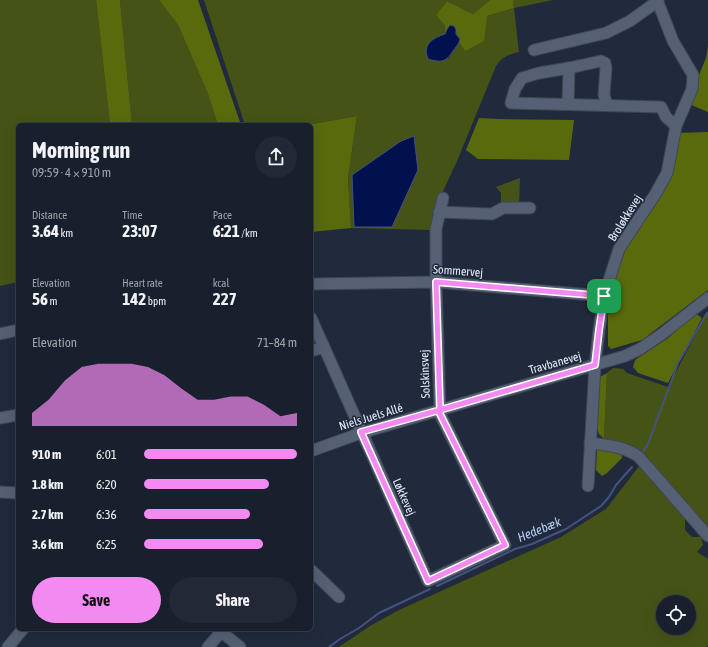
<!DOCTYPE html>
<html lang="en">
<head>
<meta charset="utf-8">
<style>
	:root { --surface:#19202d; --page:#222835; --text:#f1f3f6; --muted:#9fa3aa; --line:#373e49; --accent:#f38af2 }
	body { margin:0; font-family:"Asap Condensed",sans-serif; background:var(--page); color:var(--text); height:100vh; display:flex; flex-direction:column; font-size:15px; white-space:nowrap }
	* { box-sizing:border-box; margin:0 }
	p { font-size:13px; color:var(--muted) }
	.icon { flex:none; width:22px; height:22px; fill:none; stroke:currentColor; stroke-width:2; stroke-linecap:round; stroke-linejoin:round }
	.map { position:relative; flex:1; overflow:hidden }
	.details { position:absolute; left:16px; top:123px; width:297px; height:508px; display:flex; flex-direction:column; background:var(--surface); border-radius:6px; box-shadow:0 4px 16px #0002,0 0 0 1px var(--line) }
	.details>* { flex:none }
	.controls { position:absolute; left:656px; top:595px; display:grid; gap:8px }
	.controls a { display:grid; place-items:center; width:40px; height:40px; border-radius:50%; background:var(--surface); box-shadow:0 4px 16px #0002,0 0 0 1px var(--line); font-size:20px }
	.pin { position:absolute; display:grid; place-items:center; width:34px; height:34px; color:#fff; margin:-17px; border-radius:8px; box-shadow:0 2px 6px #0006 }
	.round { display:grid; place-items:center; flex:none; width:42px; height:42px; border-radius:21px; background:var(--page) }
	.head { display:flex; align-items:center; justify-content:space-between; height:68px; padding:0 16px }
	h1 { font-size:22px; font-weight:700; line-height:30px }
	.figures { display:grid; grid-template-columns:repeat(3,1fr); gap:6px; height:68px; padding:4px 16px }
	.figures div { display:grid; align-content:center }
	.figures b { font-size:17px; font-weight:700 }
	.figures small { font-size:11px; font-weight:400 }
	.figures p { font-size:11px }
	.chart { height:112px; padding:8px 16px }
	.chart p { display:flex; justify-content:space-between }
	.chart svg { width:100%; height:72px; margin-top:4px; fill:var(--accent); opacity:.7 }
	.action { display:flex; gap:8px; margin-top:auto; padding:8px 16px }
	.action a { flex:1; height:46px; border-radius:24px; background:var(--accent); color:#111; font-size:16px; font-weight:700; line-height:46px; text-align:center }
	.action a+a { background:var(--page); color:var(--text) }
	ul { padding:0 16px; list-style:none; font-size:13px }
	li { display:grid; grid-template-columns:64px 48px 1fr; align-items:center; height:30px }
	li i { height:10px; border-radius:5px; background:var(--accent) }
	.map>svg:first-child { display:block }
	.green { fill:#465317; fill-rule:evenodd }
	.forest { fill:#596a0d }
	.water { fill:#00114d; stroke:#445280 }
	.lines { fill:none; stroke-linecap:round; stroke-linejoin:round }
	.stream { stroke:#445280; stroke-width:2 }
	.minor-casing { stroke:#3f4656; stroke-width:13 }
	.minor { stroke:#566075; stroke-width:11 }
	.route-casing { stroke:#fff; stroke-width:8 }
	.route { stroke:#f38af2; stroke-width:5 }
	.labels { text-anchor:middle; stroke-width:3; stroke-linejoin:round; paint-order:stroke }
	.street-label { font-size:12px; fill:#e3e9f6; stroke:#212a3c }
	.water-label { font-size:13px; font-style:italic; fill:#b9cef4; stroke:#212a3c }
</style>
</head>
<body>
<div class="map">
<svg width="708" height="647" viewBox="0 0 708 647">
	<rect width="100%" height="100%" fill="#212a3c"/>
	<g class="green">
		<path d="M0,0H96L110,125H18V282L0,286Z"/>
		<path d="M120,0H159L178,25L208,94L218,125H132Z"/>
		<path d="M204,0H490L473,14L447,1L436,15L445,26V34L436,37L448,59L459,43L465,51L487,16L514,8L513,0H553L514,8L519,52C507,55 504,56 496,66L457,161L439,200L431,230L351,228L348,178L357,116L307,125H245Z"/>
		<path d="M520,178L519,205H501V193L496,187Z"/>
		<path d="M708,311V539L639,462L643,452L630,445L604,439L607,373L613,368L623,369L627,373L668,387Z"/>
		<path d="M640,465L685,516V530L692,537H701L703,545L697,552L708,559V645L706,647H339L370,626L399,610L561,537L606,509ZM663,602H689V628H663Z"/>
	</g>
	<g class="forest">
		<path d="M96,0H120L132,125H110Z"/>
		<path d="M159,0H198L241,125H218L208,94L178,25Z"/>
		<path d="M490,0H513L514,8L487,16L484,41L465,51L459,43L460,39L456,34V29L454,26L450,25L447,29L445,34V26L436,15L447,1L473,14Z"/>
		<path d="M708,46V112L689,104L697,88L699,75L706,58Z"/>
		<path d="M357,116L348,178L351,228L311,232V125H307Z"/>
		<path d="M479,118L498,119L574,120L569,160L478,159L466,150Z"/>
		<path d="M708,132V290L642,340L611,349L608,346V302L618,264L633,235L661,194L678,133Z"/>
		<path d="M695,313L702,318L668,383L638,373L633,367L635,360L668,338Z"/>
		<path d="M607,373L604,439L599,434L597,428L600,377Z"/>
		<path d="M597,449L621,452L622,458L607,473L602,476L596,470Z"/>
	</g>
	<g class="water">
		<path d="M450,25L454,26L456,29V34L460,39C459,44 456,47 453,51C446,62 442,63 428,59C422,44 433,38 445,34L447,29Z"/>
		<path d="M414,136L418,170L392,227H354L352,175L401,141Z"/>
	</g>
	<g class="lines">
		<g class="stream">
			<path d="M643,452L648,444L678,363L707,313"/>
			<path d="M437,586L515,549L532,544L566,529L601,506L609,497L616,485L632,467"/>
			<path d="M329,647L340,639L359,628L379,613L430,589"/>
		</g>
		<g class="minor-casing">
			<g id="minor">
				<path d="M534,50L606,33L630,21L658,1"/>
				<path d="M569,68L539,73L522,78L515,89L511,103L661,107L666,117L676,126"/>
				<path d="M568,104L569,68L601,61L605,63L606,68L604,95L607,105"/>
				<path d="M439,212L492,214L503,208H530"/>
				<path d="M311,284L436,282L604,296"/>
				<path d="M311,318L428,581L505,545L440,414V410L436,282V229L443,198"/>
				<path d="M0,334L18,330"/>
				<path d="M311,351L324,347"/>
				<path d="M0,418L18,415"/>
				<path d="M590,443C607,445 626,447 639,457L708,536"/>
				<path d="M311,451L361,433L625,356L640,349L662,334L708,298"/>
				<path d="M588,486L595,365L599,330L604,296L619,249L656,193L667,173L676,126L692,89L693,75L673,41L657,0"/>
				<path d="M0,492L18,493"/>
				<path d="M311,570L339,597"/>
				<path d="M218,629L240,647"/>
				<path d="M8,647L23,629"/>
				<path d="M208,647L221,632"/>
			</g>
		</g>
		<use href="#minor" class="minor"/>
	</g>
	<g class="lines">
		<g class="route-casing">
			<path id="route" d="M604,296L436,282L440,410L361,432L428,581L505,545L440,414V410L595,365L599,330L604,296"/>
		</g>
		<use href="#route" class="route"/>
	</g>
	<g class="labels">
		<g class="street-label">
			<text transform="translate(625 218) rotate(-58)" y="4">Broløkkevej</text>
			<text transform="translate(458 271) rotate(4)" y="4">Sommervej</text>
			<text transform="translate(555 363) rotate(-16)" y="4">Travbanevej</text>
			<text transform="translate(425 374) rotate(-92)" y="4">Solskinsvej</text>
			<text transform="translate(371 417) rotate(-17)" y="4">Niels Juels Allé</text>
			<text transform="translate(404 497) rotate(66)" y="4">Løkkevej</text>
		</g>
		<g class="water-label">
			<text transform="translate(539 529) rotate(-22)" y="5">Hedebæk</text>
		</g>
	</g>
</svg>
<div class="controls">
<a><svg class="icon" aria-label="locate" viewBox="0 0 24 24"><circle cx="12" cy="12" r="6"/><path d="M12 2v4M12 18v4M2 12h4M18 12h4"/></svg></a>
</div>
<div class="pin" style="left:604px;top:296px;background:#1e9e55"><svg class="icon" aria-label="arrive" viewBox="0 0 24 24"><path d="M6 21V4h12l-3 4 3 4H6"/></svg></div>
<section class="details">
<div class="head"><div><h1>Morning run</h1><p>09:59 · 4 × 910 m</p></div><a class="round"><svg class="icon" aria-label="share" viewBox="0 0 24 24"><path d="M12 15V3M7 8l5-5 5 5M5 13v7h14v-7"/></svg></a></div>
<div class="figures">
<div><p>Distance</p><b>3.64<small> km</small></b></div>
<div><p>Time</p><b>23:07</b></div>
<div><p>Pace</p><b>6:21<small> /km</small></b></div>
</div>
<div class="figures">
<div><p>Elevation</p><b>56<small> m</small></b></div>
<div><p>Heart rate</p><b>142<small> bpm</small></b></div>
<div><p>kcal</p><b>227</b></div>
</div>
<div class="chart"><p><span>Elevation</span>71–84 m</p>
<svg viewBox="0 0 160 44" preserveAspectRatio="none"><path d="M0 44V36L10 28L20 16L30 8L40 6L50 6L60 6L70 8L80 13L90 21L100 28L110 28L120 26L130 26L140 31L150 38L160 36V44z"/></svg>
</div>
<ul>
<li><b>910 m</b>6:01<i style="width:100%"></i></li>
<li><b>1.8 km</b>6:20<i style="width:82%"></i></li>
<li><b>2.7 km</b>6:36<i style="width:69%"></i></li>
<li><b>3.6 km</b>6:25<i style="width:78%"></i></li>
</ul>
<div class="action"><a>Save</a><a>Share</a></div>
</section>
</div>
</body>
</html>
